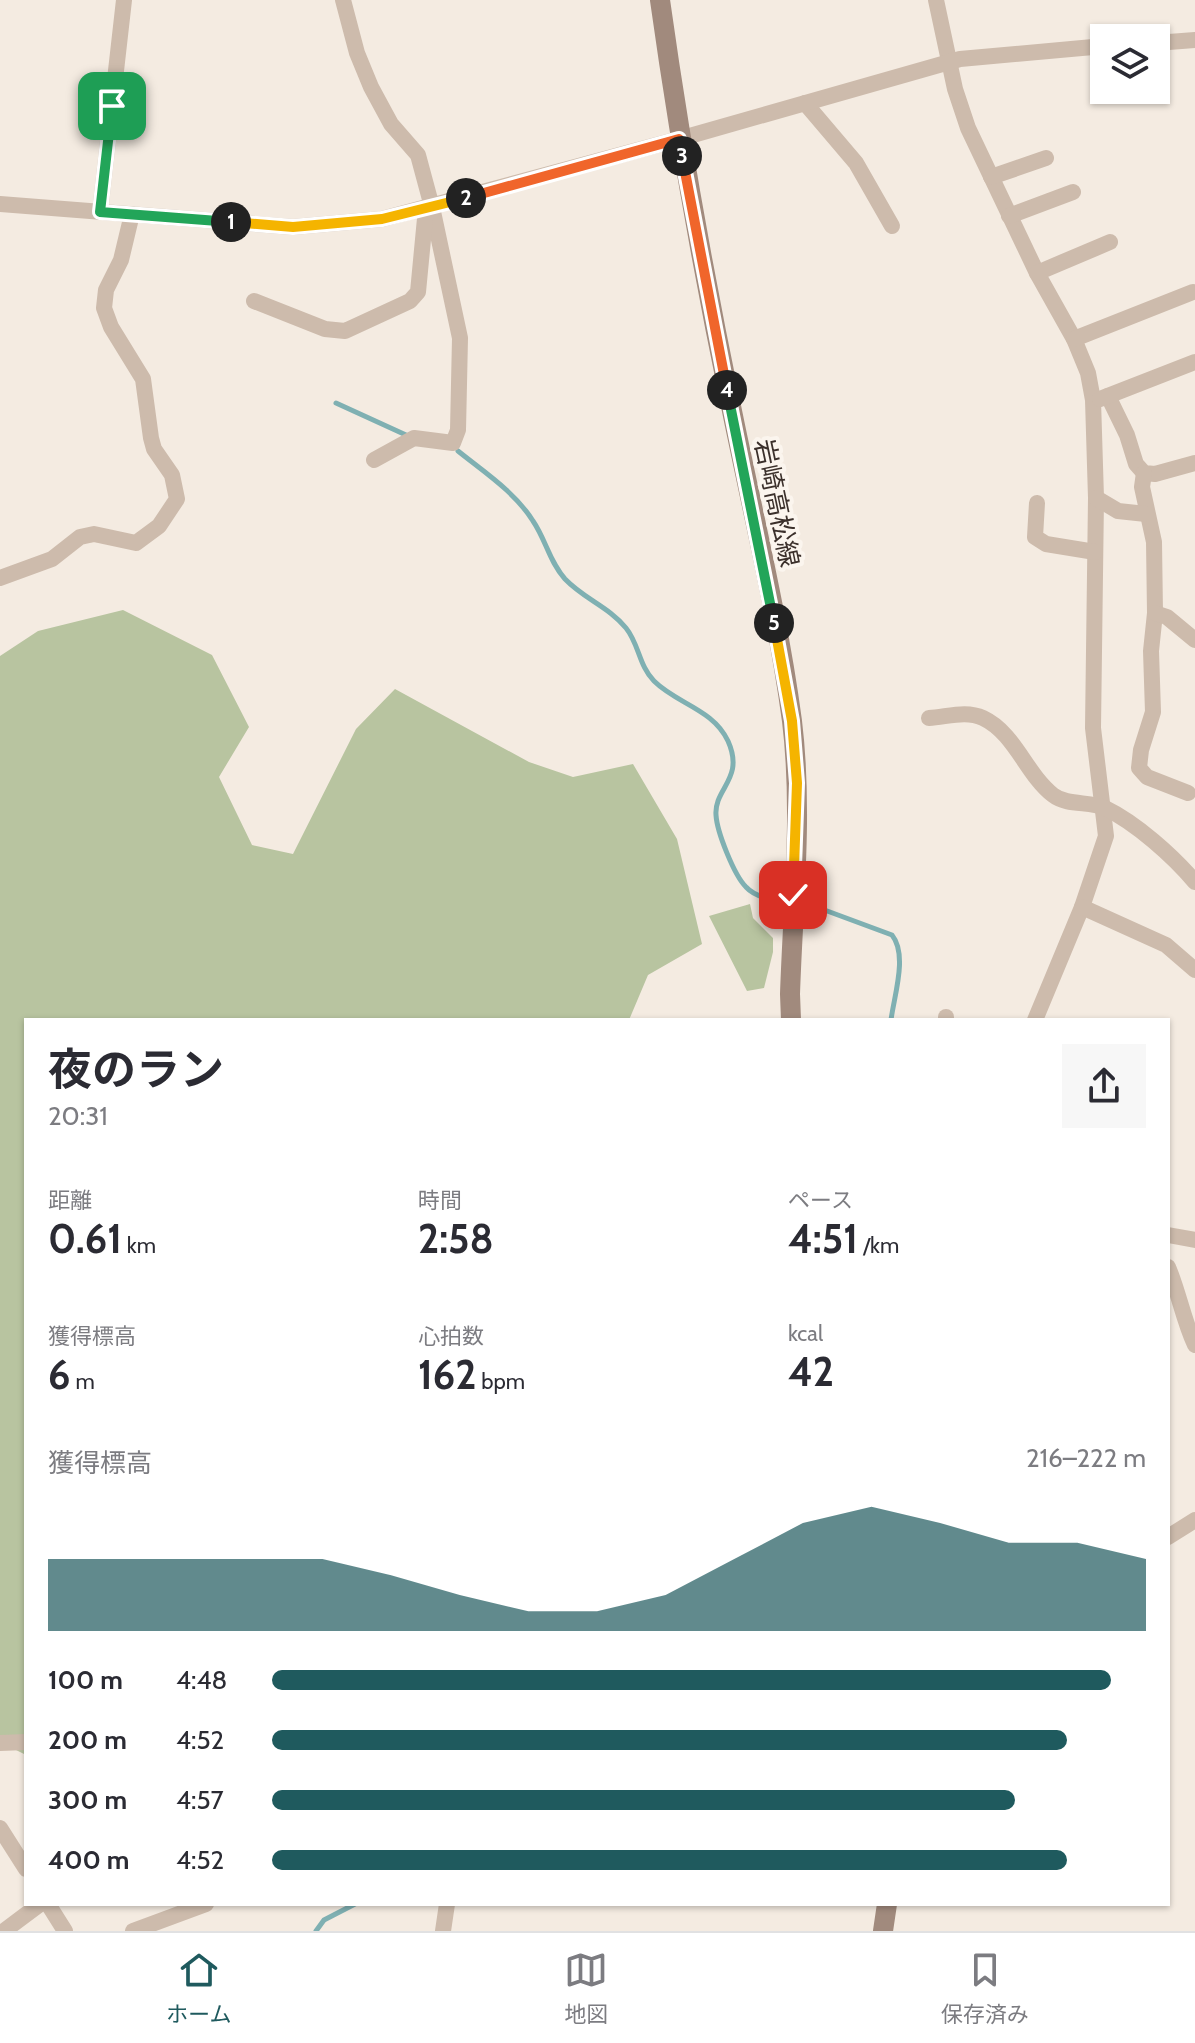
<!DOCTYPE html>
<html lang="ja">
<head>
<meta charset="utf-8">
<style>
	:root { --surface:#fff; --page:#f7f7f7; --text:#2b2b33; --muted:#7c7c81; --line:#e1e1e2; --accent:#1f5a5e }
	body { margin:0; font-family:Cabin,"Noto Sans JP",sans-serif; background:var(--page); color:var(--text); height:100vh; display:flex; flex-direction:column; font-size:30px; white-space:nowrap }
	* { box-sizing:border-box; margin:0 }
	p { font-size:26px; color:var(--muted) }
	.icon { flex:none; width:44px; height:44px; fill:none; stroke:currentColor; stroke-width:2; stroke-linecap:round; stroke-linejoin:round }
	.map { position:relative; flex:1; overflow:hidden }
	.side { position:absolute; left:24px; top:1018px; width:1146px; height:888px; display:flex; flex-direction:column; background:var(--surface); border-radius:0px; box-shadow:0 2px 6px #0004 }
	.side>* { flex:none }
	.fabs { position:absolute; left:1090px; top:24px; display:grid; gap:16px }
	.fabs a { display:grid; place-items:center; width:80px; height:80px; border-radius:0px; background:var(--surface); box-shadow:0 2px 6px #0004; font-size:40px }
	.pin { position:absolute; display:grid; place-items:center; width:68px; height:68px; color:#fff; margin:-34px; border-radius:16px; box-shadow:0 4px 12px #0006 }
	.km { position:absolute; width:40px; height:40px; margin:-20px; border-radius:50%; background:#222; color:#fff; font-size:22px; line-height:40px; text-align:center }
	.round { display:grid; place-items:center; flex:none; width:84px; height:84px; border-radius:0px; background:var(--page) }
	.overview { display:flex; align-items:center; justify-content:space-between; height:136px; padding:0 24px }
	h1 { font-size:44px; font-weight:700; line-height:60px }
	.figures { display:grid; grid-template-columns:repeat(3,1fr); gap:12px; height:136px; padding:8px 24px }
	.figures div { display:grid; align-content:center }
	.figures b { font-size:40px; font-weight:700 }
	.figures small { font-size:22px; font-weight:400 }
	.figures p { font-size:22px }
	.chart { height:224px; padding:16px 24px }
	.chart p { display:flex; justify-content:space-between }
	.chart svg { width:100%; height:144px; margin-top:8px; fill:var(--accent); opacity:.7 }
	ul { padding:0 24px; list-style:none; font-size:26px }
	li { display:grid; grid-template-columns:128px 96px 1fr; align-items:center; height:60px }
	li i { height:20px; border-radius:10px; background:var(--accent) }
	.tabs { display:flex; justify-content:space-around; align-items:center; height:112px; border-top:2px solid var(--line); background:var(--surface); font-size:22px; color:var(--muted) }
	.tabs a { display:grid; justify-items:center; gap:4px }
	.tabs .on { color:var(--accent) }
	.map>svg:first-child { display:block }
	.green { fill:#b8c4a0 }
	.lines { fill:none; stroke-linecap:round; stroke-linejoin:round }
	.stream { stroke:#7fb0b2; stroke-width:5 }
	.street { stroke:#cdbbac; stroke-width:16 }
	.secondary { stroke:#a18a7d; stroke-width:20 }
	.split-1-casing { stroke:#fff; stroke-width:16 }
	.split-2-casing { stroke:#fff; stroke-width:16 }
	.split-3-casing { stroke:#fff; stroke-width:16 }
	.split-4-casing { stroke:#fff; stroke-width:16 }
	.split-5-casing { stroke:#fff; stroke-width:16 }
	.split-6-casing { stroke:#fff; stroke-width:16 }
	.split-1 { stroke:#22a559; stroke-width:10 }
	.split-2 { stroke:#f5b400; stroke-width:10 }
	.split-3 { stroke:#f0652b; stroke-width:10 }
	.split-4 { stroke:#f0652b; stroke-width:10 }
	.split-5 { stroke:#22a559; stroke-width:10 }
	.split-6 { stroke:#f5b400; stroke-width:10 }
	.labels { text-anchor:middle; stroke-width:8; stroke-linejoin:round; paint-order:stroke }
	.street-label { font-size:26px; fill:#3b302b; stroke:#fbf5ee }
</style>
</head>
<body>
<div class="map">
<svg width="1195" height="1931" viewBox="0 0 1195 1931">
	<rect width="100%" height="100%" fill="#f4ebe1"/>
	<g class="green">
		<path d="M123,610L212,655L249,727L219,777L252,845L293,854L356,729L395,689L529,762L573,777L633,764L677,839L702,944L648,975L629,1020H26V1755L0,1742V656L38,631Z"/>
		<path d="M750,904L753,918L773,938V952L764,988L747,991L709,916Z"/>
	</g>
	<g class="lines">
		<g class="stream">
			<path d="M336,403L406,435"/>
			<path d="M458,451C484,472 515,492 533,521C546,540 549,561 565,579C584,599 609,607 626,628C639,644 639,666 654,681C677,704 713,709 728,741C745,779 714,788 716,815C717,832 734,875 746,887C754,896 767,899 779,901"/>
			<path d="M811,905L892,935C908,955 894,996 891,1020"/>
			<path d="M316,1931L324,1920L355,1904"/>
		</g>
		<g class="street">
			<path d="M343,0L357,53L371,87L391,124L418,155L432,207L460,338L458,430L453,443L414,438L374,460"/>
			<path d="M936,0L955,89L968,128L1037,273L1074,339L1088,373L1093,400L1096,498L1093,728L1106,836L1082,907L1035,1020"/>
			<path d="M1156,43L1195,40"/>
			<path d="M805,103L856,163L892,226"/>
			<path d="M991,177L1046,158"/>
			<path d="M0,204L293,227L382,219L679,139L960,59L1104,46"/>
			<path d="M100,212L124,0"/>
			<path d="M1009,216L1073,192"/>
			<path d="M1037,273L1110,242"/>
			<path d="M254,301L325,329L345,331L410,301L418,292L426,208"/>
			<path d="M1074,339L1193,292"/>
			<path d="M1108,396L1127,435L1136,464L1144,473L1155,474L1195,463"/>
			<path d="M1100,399L1195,362"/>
			<path d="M1144,473L1142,487L1154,542L1155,613L1151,651L1153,712L1141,750L1139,768L1147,777L1188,793"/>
			<path d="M1096,498L1118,511L1146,514"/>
			<path d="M1037,503L1035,537L1046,544L1095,552"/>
			<path d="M0,578L52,559L80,537L94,534L136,543L159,526L177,499L172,475L154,449L151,438L143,379L111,327L104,308L106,290L121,260L132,214"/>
			<path d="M1155,613L1167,617L1195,640"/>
			<path d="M929,718C947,717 966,710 983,718C1015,733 1026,774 1053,795C1067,806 1090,801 1105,808C1136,823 1173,856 1195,882"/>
			<path d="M1082,907L1166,945L1195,970"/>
			<path d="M946,1020V1017"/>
			<path d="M1168,1235L1195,1240"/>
			<path d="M1168,1267C1179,1293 1183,1319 1195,1345"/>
			<path d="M1168,1537L1195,1520"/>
			<path d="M0,1743L26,1742"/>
			<path d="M0,1828L26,1869"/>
			<path d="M48,1904L65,1931"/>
			<path d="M4,1931L40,1904"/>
			<path d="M133,1931L206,1904"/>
			<path d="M443,1931L447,1904"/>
		</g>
		<g class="secondary">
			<path d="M660,0C679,136 703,271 731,406C752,510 778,616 792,721C803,811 793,904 790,994L791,1020"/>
			<path d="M883,1931L887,1904"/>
		</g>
	</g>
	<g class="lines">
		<g class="split-1-casing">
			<path id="split-1" d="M112,106L100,212L231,222"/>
		</g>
		<g class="split-2-casing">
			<path id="split-2" d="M231,222L293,227L382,219L466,198"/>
		</g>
		<g class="split-3-casing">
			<path id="split-3" d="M466,198L679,139L682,156"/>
		</g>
		<g class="split-4-casing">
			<path id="split-4" d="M682,156L727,390"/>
		</g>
		<g class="split-5-casing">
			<path id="split-5" d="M727,390L774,623"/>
		</g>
		<g class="split-6-casing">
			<path id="split-6" d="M774,623L792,721L797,783L793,895"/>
		</g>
		<use href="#split-1" class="split-1"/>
		<use href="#split-2" class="split-2"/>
		<use href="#split-3" class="split-3"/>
		<use href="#split-4" class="split-4"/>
		<use href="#split-5" class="split-5"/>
		<use href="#split-6" class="split-6"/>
	</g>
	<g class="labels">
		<g class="street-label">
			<text transform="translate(777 503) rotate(78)" y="9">岩崎高松線</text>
		</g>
	</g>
</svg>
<div class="fabs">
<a><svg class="icon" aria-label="layers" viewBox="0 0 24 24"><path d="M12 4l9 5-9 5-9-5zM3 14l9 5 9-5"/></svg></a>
</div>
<div class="pin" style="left:112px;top:106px;background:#1e9e55"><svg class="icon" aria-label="arrive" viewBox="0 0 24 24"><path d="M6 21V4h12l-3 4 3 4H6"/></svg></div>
<div class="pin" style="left:793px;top:895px;background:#d93025"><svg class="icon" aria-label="check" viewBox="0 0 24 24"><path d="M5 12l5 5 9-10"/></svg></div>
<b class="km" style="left:231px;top:222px">1</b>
<b class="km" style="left:466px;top:198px">2</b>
<b class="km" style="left:682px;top:156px">3</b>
<b class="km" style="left:727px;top:390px">4</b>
<b class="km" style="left:774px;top:623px">5</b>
<section class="side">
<div class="overview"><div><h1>夜のラン</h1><p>20:31</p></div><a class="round"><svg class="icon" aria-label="share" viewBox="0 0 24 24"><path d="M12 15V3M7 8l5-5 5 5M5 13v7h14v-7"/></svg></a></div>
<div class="figures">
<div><p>距離</p><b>0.61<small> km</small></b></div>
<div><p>時間</p><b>2:58</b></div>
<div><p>ペース</p><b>4:51<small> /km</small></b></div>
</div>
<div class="figures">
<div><p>獲得標高</p><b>6<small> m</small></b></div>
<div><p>心拍数</p><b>162<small> bpm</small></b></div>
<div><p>kcal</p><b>42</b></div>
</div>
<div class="chart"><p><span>獲得標高</span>216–222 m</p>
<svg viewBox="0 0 160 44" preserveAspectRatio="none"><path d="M0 44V22L10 22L20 22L30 22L40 22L50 27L60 33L70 38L80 38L90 33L100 22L110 11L120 6L130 11L140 17L150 17L160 22V44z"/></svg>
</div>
<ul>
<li><b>100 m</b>4:48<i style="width:96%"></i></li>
<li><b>200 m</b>4:52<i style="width:91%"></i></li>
<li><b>300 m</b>4:57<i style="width:85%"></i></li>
<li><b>400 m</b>4:52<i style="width:91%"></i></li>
</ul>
</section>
</div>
<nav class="tabs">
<a class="on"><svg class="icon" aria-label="home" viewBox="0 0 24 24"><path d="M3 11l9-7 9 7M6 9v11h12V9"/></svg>ホーム</a>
<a><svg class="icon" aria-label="map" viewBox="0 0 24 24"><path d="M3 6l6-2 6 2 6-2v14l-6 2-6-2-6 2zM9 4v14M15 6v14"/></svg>地図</a>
<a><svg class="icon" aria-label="saved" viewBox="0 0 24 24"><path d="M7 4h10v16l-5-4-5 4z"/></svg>保存済み</a>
</nav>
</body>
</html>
